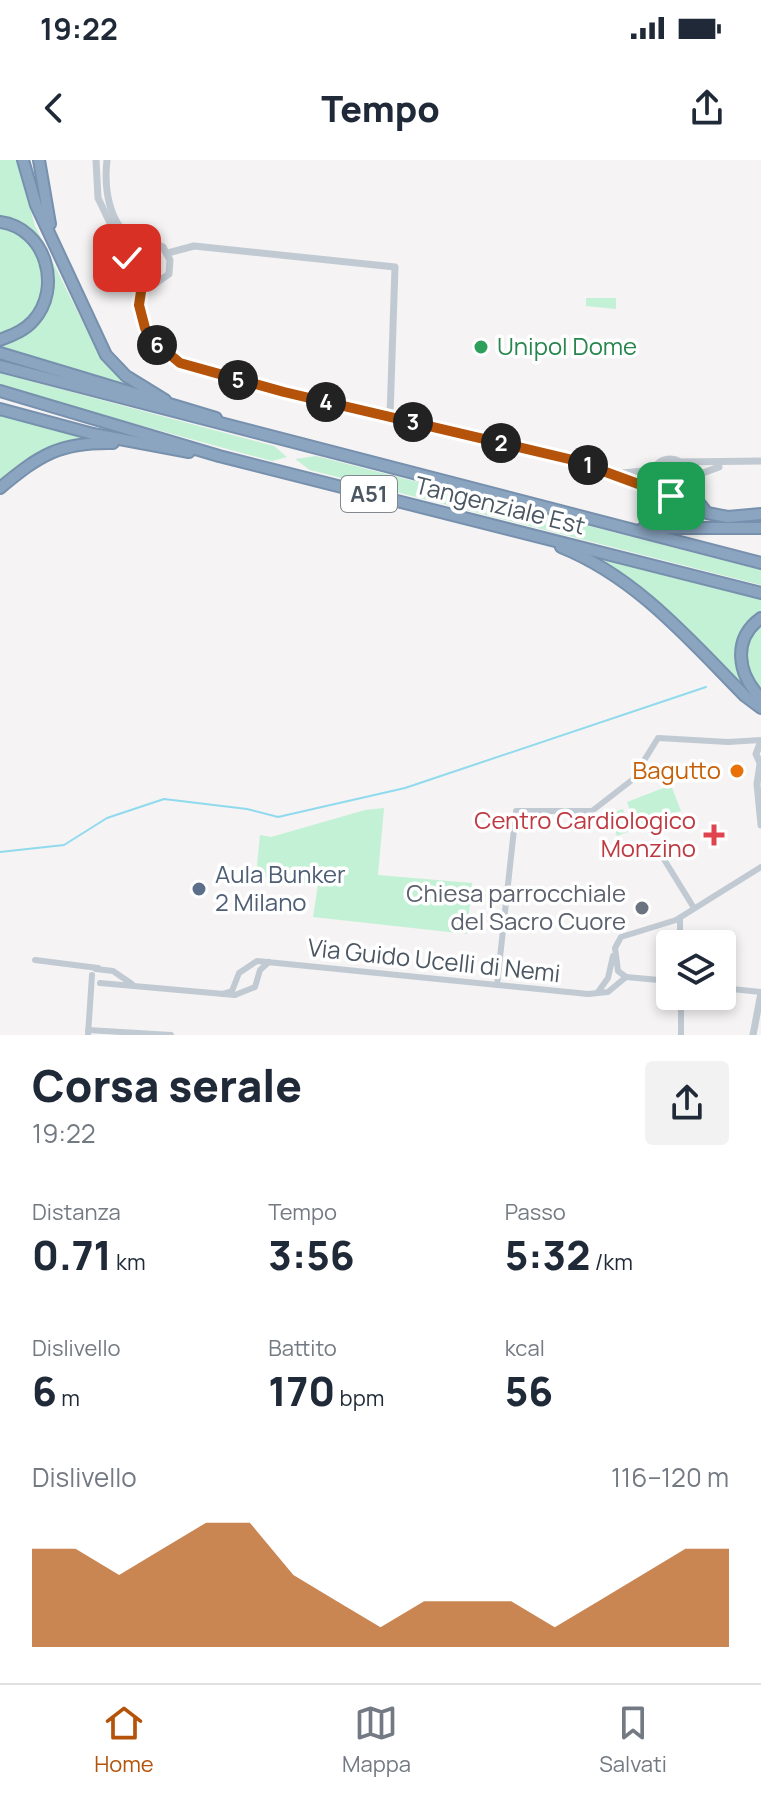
<!DOCTYPE html>
<html lang="it">
<head>
<meta charset="utf-8">
<style>
	:root { --surface:#fff; --page:#f2f2f3; --text:#1f2937; --muted:#747a83; --line:#e0e1e3; --accent:#b45309 }
	body { margin:0; font-family:Manrope,sans-serif; background:var(--page); color:var(--text); height:100vh; display:flex; flex-direction:column; font-size:30px; white-space:nowrap }
	* { box-sizing:border-box; margin:0 }
	p { font-size:26px; color:var(--muted) }
	.icon { flex:none; width:44px; height:44px; fill:none; stroke:currentColor; stroke-width:2; stroke-linecap:round; stroke-linejoin:round }
	.map { position:relative; height:875px; overflow:hidden }
	.drawer { display:flex; flex-direction:column; background:var(--surface); flex:1 }
	.drawer>* { flex:none }
	.buttons { position:absolute; left:656px; top:770px; display:grid; gap:16px }
	.buttons a { display:grid; place-items:center; width:80px; height:80px; border-radius:8px; background:var(--surface); box-shadow:0 4px 12px #0003; font-size:40px }
	.pin { position:absolute; display:grid; place-items:center; width:68px; height:68px; color:#fff; margin:-34px; border-radius:16px; box-shadow:0 4px 12px #0006 }
	.km { position:absolute; width:40px; height:40px; margin:-20px; border-radius:50%; background:#222; color:#fff; font-size:22px; line-height:40px; text-align:center }
	.round { display:grid; place-items:center; flex:none; width:84px; height:84px; border-radius:8px; background:var(--page) }
	.head { display:flex; align-items:center; justify-content:space-between; height:136px; padding:0 32px }
	h1 { font-size:44px; font-weight:800; line-height:60px }
	.metrics { display:grid; grid-template-columns:repeat(3,1fr); gap:12px; height:136px; padding:8px 32px }
	.metrics div { display:grid; align-content:center }
	.metrics b { font-size:40px; font-weight:800 }
	.metrics small { font-size:22px; font-weight:400 }
	.metrics p { font-size:22px }
	.chart { height:224px; padding:16px 32px }
	.chart p { display:flex; justify-content:space-between }
	.chart svg { width:100%; height:144px; margin-top:8px; fill:var(--accent); opacity:.7 }
	.status { display:flex; justify-content:space-between; align-items:center; height:56px; padding:0 40px; background:var(--surface); direction:ltr }
	.status svg { height:22px; fill:currentColor }
	header { display:flex; justify-content:space-between; align-items:center; height:104px; padding:0 32px; background:var(--surface); font-size:36px; font-weight:800 }
	.tabs { display:flex; justify-content:space-around; align-items:center; height:112px; border-top:2px solid var(--line); background:var(--surface); font-size:22px; color:var(--muted) }
	.tabs a { display:grid; justify-items:center; gap:4px }
	.tabs .active { color:var(--accent) }
	.map>svg:first-child { display:block }
	.green { fill:#c3f1d5 }
	.lines { fill:none; stroke-linecap:round; stroke-linejoin:round }
	.stream { stroke:#90daee; stroke-width:2 }
	.motorway-casing { stroke:#7690ad; stroke-width:14 }
	.minor { stroke:#c1cad2; stroke-width:6 }
	.tertiary { stroke:#c1cad2; stroke-width:7 }
	.motorway { stroke:#8ba5c1; stroke-width:10 }
	.route-casing { stroke:#fff; stroke-width:16 }
	.route { stroke:#b45309; stroke-width:10 }
	.leisure-dot { fill:#2e9e5b; stroke:#fff; stroke-width:3 }
	.food-dot { fill:#e8710a; stroke:#fff; stroke-width:3 }
	.health-dot { fill:#e0444e; stroke:#fff; stroke-width:3 }
	.service-dot { fill:#5c6f8a; stroke:#fff; stroke-width:3 }
	.worship-dot { fill:#6b7280; stroke:#fff; stroke-width:3 }
	.labels { text-anchor:middle; stroke-width:7; stroke-linejoin:round; paint-order:stroke }
	.shield { fill:#fff; stroke:#808990; stroke-width:2 }
	.shield-label { font-size:22px; font-weight:bold; fill:#4a5661 }
	.leisure-label { font-size:24px; fill:#27864d; stroke:#fff; text-anchor:start }
	.street-label { font-size:24px; fill:#4a5661; stroke:#fff }
	.food-label { font-size:24px; fill:#c56008; stroke:#fff; text-anchor:end }
	.health-label { font-size:24px; fill:#be3a42; stroke:#fff; text-anchor:end }
	.service-label { font-size:24px; fill:#4e5e75; stroke:#fff; text-anchor:start }
	.worship-label { font-size:24px; fill:#5b616d; stroke:#fff; text-anchor:end }
</style>
</head>
<body>
<div class="status"><b>19:22</b><svg viewBox="0 0 49 12"><path d="M0 12V9h3v3zM5 12V6h3v6zM10 12V3h3v9zM15 12V0h3v12zM26 1h20v11H26zM47 4h2v5h-2z"/></svg></div>
<header><svg class="icon" aria-label="back" viewBox="0 0 24 24"><path d="M15 5l-7 7 7 7"/></svg>Tempo<svg class="icon" aria-label="share" viewBox="0 0 24 24"><path d="M12 15V3M7 8l5-5 5 5M5 13v7h14v-7"/></svg></header>
<div class="map">
<svg width="761" height="875" viewBox="0 0 761 875">
	<rect width="100%" height="100%" fill="#f5f3f3"/>
	<g class="green">
		<path d="M0,0H17L35,66L90,177L116,214L132,225L0,189V183C30,181 64,140 50,109C45,99 35,88 28,79C20,68 14,59 0,55Z"/>
		<path d="M0,66C11,70 25,76 32,85C50,107 47,149 23,165C17,170 7,172 0,176Z"/>
		<path d="M586,138H616V149L586,146Z"/>
		<path d="M0,213L274,286L287,297L272,301L0,227Z"/>
		<path d="M0,254L9,257L94,278C58,284 29,299 0,321Z"/>
		<path d="M316,296L761,410V425L310,310L295,299Z"/>
		<path d="M604,400L761,440V455L738,488L757,538L747,534L644,431Z"/>
		<path d="M761,462V534C751,524 739,498 745,484C748,476 756,469 761,462Z"/>
		<path d="M671,625L681,651L637,668L627,642Z"/>
		<path d="M384,648L378,715L472,723L467,774L313,757L318,725L256,716L260,675L271,677L365,650Z"/>
		<path d="M623,649L630,671L617,676L610,653Z"/>
	</g>
	<g class="lines">
		<g class="stream">
			<path d="M0,256L2,255"/>
			<path d="M0,692L64,685L107,658L164,639L247,649L278,657L405,628L706,527"/>
		</g>
		<g class="motorway-casing">
			<g id="motorway">
				<path d="M23,0L36,45L106,195L126,216L165,240"/>
				<path d="M39,0L50,64"/>
				<path d="M0,62C46,68 63,128 33,161C24,171 12,175 0,180"/>
				<path d="M0,193L216,258"/>
				<path d="M0,206L761,403"/>
				<path d="M0,231L219,296L761,433"/>
				<path d="M0,249L93,274L189,292"/>
				<path d="M686,326L707,353L728,357L761,354"/>
				<path d="M0,328C40,295 59,282 113,283"/>
				<path d="M643,368H761"/>
				<path d="M561,387C636,417 689,479 745,536L761,548"/>
				<path d="M761,458C732,479 737,514 761,538"/>
			</g>
		</g>
		<g class="minor">
			<path d="M657,688L694,748"/>
			<path d="M680,758V784"/>
			<path d="M35,800L98,808"/>
			<path d="M96,809L113,811L132,824"/>
			<path d="M626,817L618,811L615,788L621,777L676,760L761,707"/>
			<path d="M626,817L670,821"/>
			<path d="M100,823L235,835L255,827L260,810L269,802"/>
			<path d="M497,825L516,651H592L632,620L658,578L728,582L761,580"/>
			<path d="M722,828L761,832"/>
			<path d="M598,832L608,818L613,796"/>
			<path d="M222,834L232,831L239,813L257,801L588,834L608,832L626,817"/>
			<path d="M88,870L171,875"/>
			<path d="M88,875L92,815"/>
			<path d="M681,875V836"/>
		</g>
		<g class="tertiary">
			<path d="M96,0L98,38L127,98"/>
			<path d="M107,0C104,26 108,63 132,78C143,84 153,81 163,87L170,100L169,114L152,126L132,119C123,105 127,91 142,83"/>
			<path d="M168,93L194,86L395,107L390,256"/>
			<path d="M142,125C136,159 148,183 178,201C209,220 298,236 337,244C444,268 552,291 655,327"/>
			<circle cx="670" cy="317" r="18"/>
			<path d="M680,302L761,301"/>
			<path d="M622,313L654,310"/>
			<path d="M688,323L700,314L719,307"/>
			<path d="M761,581L756,594L761,605"/>
			<path d="M760,604L757,624L761,665"/>
			<path d="M753,875L761,833"/>
		</g>
		<use href="#motorway" class="motorway"/>
	</g>
	<g class="lines">
		<g class="route-casing">
			<path id="route" d="M127,98L128,113L142,125L139,145L145,168L150,178L180,203L284,232L573,300L671,336"/>
		</g>
		<use href="#route" class="route"/>
	</g>
	<circle class="leisure-dot" cx="481" cy="187" r="8"/>
	<circle class="food-dot" cx="737" cy="611" r="8"/>
	<path class="health-dot" d="M710 663h8v8h8v8h-8v8h-8v-8h-8v-8h8z"/>
	<circle class="service-dot" cx="199" cy="729" r="8"/>
	<circle class="worship-dot" cx="642" cy="748" r="8"/>
	<g class="labels">
		<rect class="shield" x="341" y="316" width="56" height="36" rx="6"/>
		<g class="shield-label">
			<text x="369" y="342">A51</text>
		</g>
		<g class="leisure-label">
			<text x="497" y="195">Unipol Dome</text>
		</g>
		<g class="street-label">
			<text transform="translate(500 346) rotate(14)" y="8">Tangenziale Est</text>
			<text transform="translate(434 801) rotate(6)" y="8">Via Guido Ucelli di Nemi</text>
		</g>
		<g class="food-label">
			<text x="721" y="619">Bagutto</text>
		</g>
		<g class="health-label">
			<text x="696" y="669">Centro Cardiologico<tspan x="696" dy="28">Monzino</tspan></text>
		</g>
		<g class="service-label">
			<text x="215" y="723">Aula Bunker<tspan x="215" dy="28">2 Milano</tspan></text>
		</g>
		<g class="worship-label">
			<text x="626" y="742">Chiesa parrocchiale<tspan x="626" dy="28">del Sacro Cuore</tspan></text>
		</g>
	</g>
</svg>
<div class="buttons">
<a><svg class="icon" aria-label="layers" viewBox="0 0 24 24"><path d="M12 4l9 5-9 5-9-5zM3 14l9 5 9-5"/></svg></a>
</div>
<div class="pin" style="left:671px;top:336px;background:#1e9e55"><svg class="icon" aria-label="arrive" viewBox="0 0 24 24"><path d="M6 21V4h12l-3 4 3 4H6"/></svg></div>
<div class="pin" style="left:127px;top:98px;background:#d93025"><svg class="icon" aria-label="check" viewBox="0 0 24 24"><path d="M5 12l5 5 9-10"/></svg></div>
<b class="km" style="left:588px;top:305px">1</b>
<b class="km" style="left:501px;top:283px">2</b>
<b class="km" style="left:413px;top:262px">3</b>
<b class="km" style="left:326px;top:242px">4</b>
<b class="km" style="left:238px;top:220px">5</b>
<b class="km" style="left:157px;top:185px">6</b>
</div>
<section class="drawer">
<div class="head"><div><h1>Corsa serale</h1><p>19:22</p></div><a class="round"><svg class="icon" aria-label="share" viewBox="0 0 24 24"><path d="M12 15V3M7 8l5-5 5 5M5 13v7h14v-7"/></svg></a></div>
<div class="metrics">
<div><p>Distanza</p><b>0.71<small> km</small></b></div>
<div><p>Tempo</p><b>3:56</b></div>
<div><p>Passo</p><b>5:32<small> /km</small></b></div>
</div>
<div class="metrics">
<div><p>Dislivello</p><b>6<small> m</small></b></div>
<div><p>Battito</p><b>170<small> bpm</small></b></div>
<div><p>kcal</p><b>56</b></div>
</div>
<div class="chart"><p><span>Dislivello</span>116–120 m</p>
<svg viewBox="0 0 160 44" preserveAspectRatio="none"><path d="M0 44V14L10 14L20 22L30 14L40 6L50 6L60 22L70 30L80 38L90 30L100 30L110 30L120 38L130 30L140 22L150 14L160 14V44z"/></svg>
</div>
</section>
<nav class="tabs">
<a class="active"><svg class="icon" aria-label="home" viewBox="0 0 24 24"><path d="M3 11l9-7 9 7M6 9v11h12V9"/></svg>Home</a>
<a><svg class="icon" aria-label="map" viewBox="0 0 24 24"><path d="M3 6l6-2 6 2 6-2v14l-6 2-6-2-6 2zM9 4v14M15 6v14"/></svg>Mappa</a>
<a><svg class="icon" aria-label="saved" viewBox="0 0 24 24"><path d="M7 4h10v16l-5-4-5 4z"/></svg>Salvati</a>
</nav>
</body>
</html>
